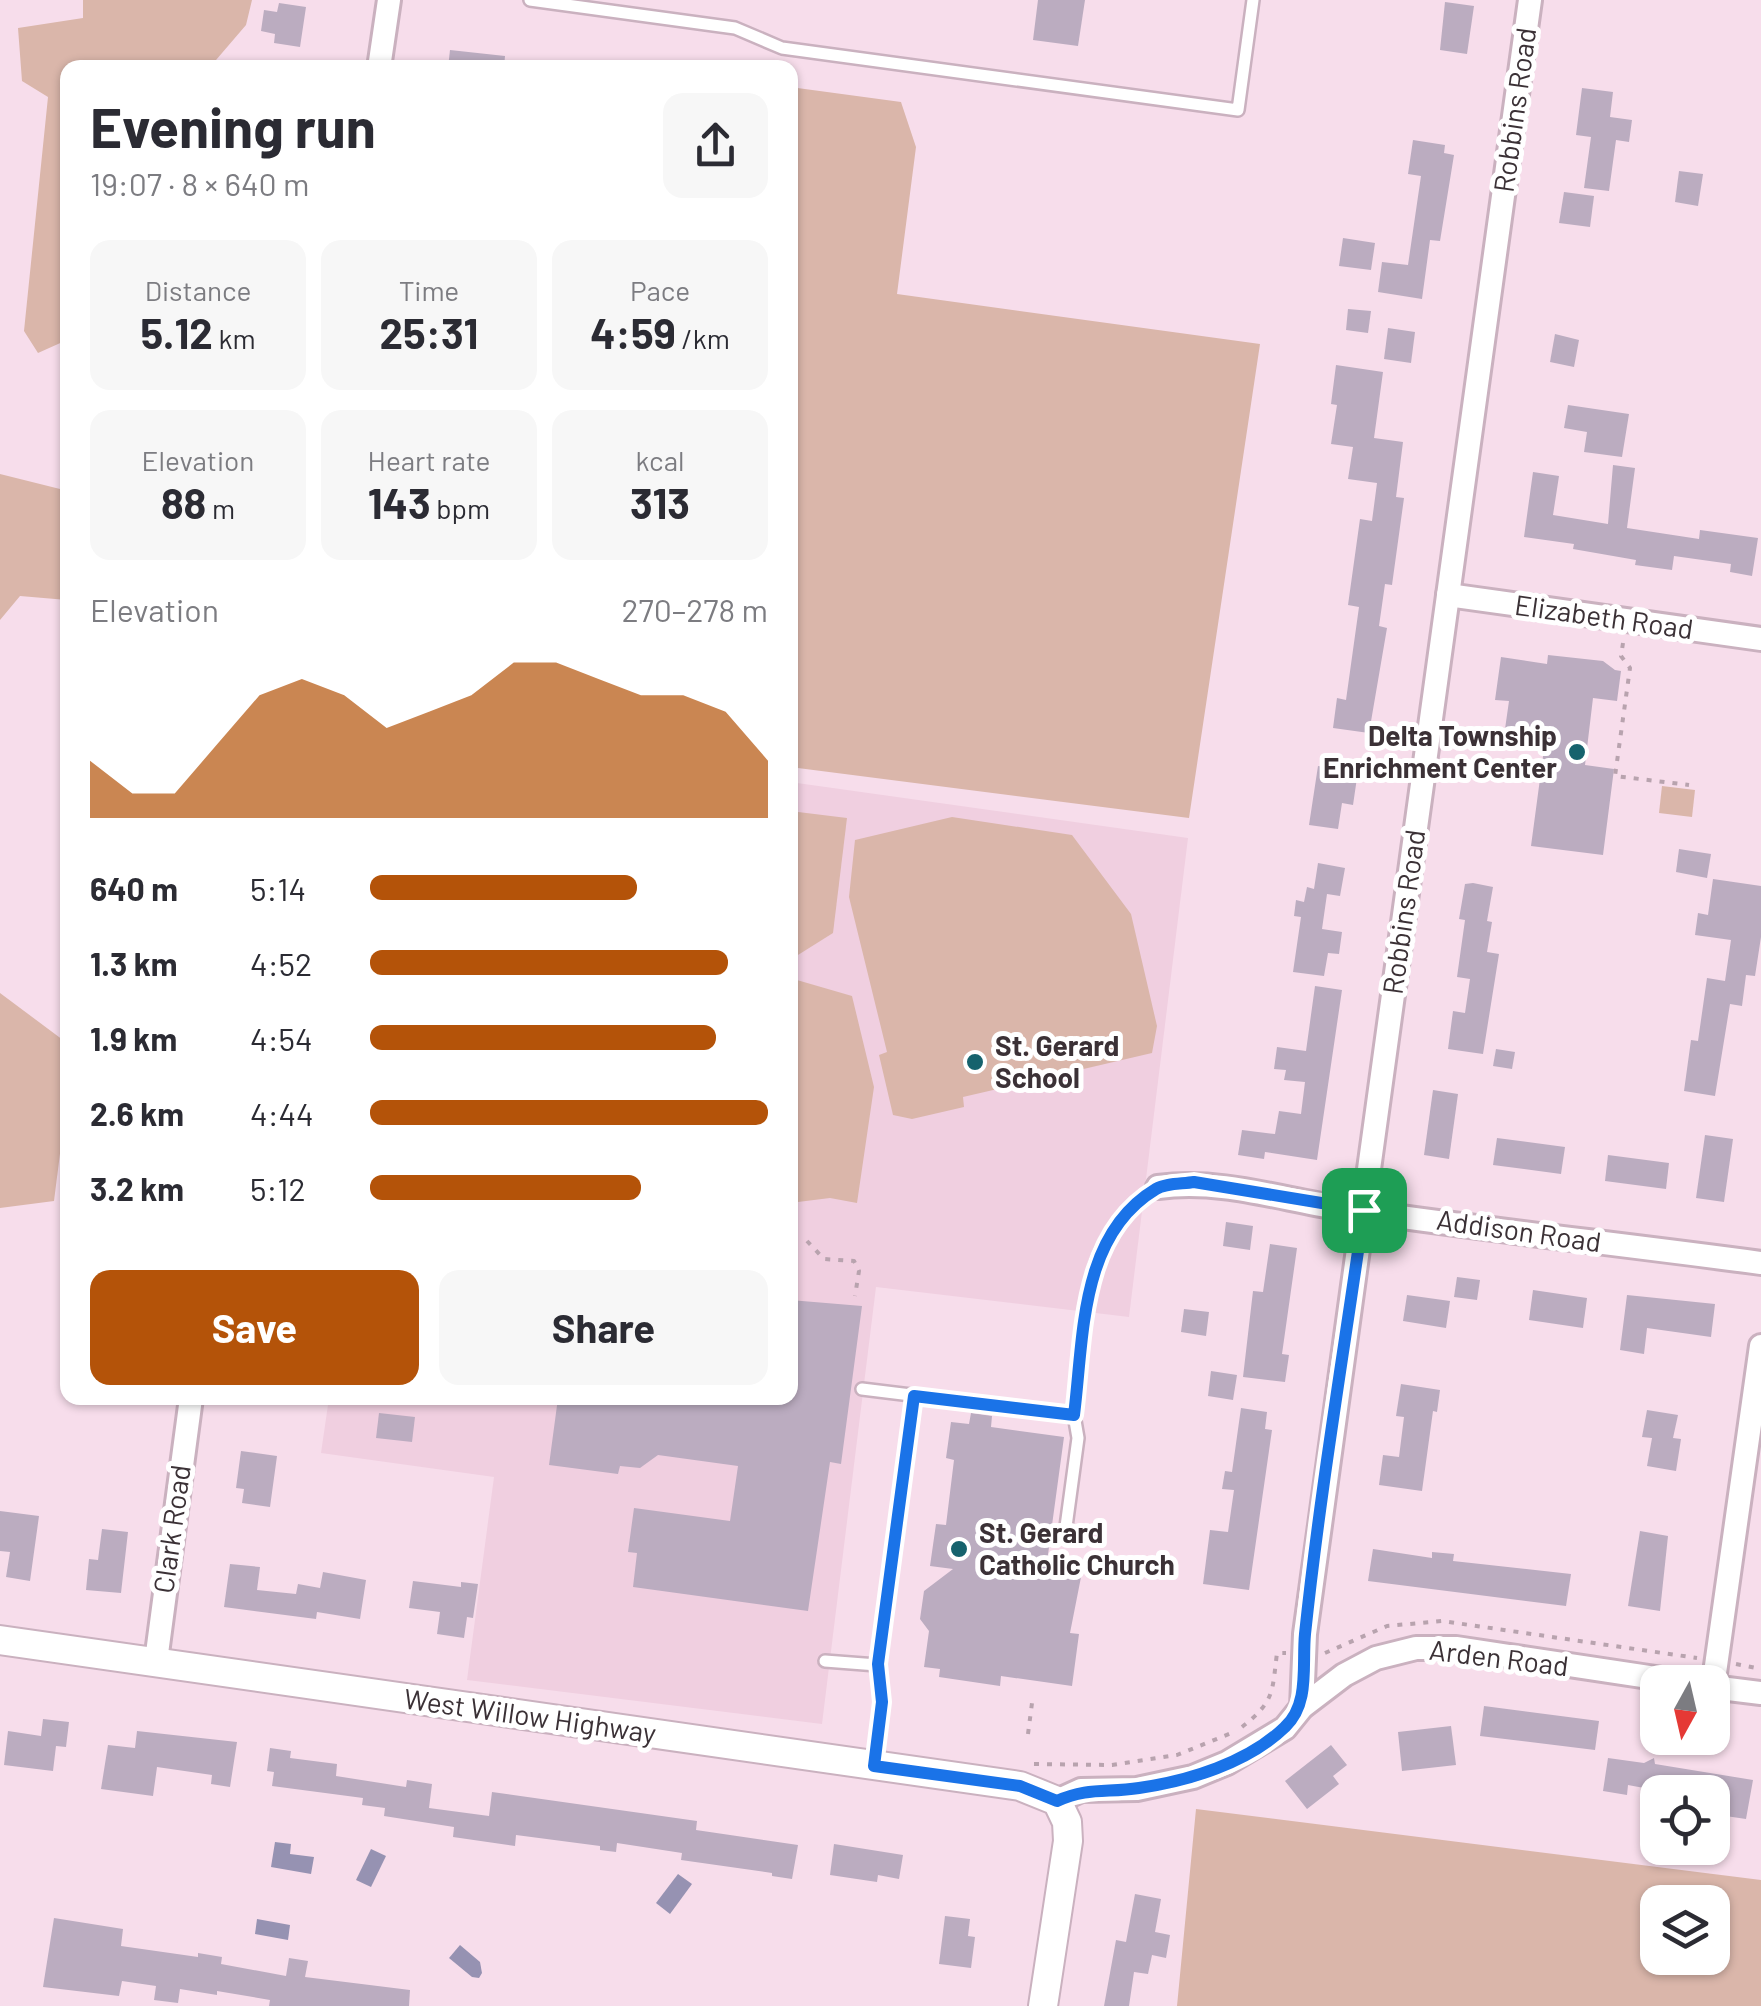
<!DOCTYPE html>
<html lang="en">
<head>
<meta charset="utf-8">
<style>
	:root { --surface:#fff; --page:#f7f7f7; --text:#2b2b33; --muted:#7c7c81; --accent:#b45309 }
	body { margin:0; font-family:Barlow,sans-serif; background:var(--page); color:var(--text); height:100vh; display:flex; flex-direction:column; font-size:38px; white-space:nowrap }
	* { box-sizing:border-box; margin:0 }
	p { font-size:32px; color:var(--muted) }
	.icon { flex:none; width:55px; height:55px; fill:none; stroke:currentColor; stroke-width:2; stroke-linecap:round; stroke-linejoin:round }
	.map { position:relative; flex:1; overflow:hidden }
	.details { position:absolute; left:60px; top:60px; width:738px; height:1345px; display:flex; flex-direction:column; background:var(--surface); border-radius:20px; box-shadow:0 2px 8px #0004 }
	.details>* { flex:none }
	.needle { width:65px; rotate:188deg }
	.tools { position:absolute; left:1640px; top:1665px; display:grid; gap:20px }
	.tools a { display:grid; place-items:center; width:90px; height:90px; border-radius:20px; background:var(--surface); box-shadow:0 2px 8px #0004; font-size:50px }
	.pin { position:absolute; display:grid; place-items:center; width:85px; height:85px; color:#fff; margin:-42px; border-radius:20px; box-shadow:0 5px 15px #0006 }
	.round { display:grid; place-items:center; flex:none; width:105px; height:105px; border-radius:20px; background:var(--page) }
	.summary { display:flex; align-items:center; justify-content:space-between; height:170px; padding:0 30px }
	h1 { font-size:55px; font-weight:700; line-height:75px }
	.metrics { display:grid; grid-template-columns:repeat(3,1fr); gap:15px; height:170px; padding:10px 30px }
	.metrics div { display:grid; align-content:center; border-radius:20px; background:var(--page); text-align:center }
	.metrics b { font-size:42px; font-weight:700 }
	.metrics small { font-size:28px; font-weight:400 }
	.metrics p { font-size:28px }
	.chart { height:280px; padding:20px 30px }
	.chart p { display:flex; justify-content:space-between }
	.chart svg { width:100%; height:180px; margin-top:10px; fill:var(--accent); opacity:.7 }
	.action { display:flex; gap:20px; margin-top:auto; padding:20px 30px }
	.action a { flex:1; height:115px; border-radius:20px; background:var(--accent); color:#fff; font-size:40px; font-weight:700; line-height:115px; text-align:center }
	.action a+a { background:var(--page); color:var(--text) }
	ul { padding:0 30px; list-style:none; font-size:32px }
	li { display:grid; grid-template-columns:160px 120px 1fr; align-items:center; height:75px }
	li i { height:25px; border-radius:12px; background:var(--accent) }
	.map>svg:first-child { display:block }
	.built { fill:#f0cfe0 }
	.green { fill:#dab6aa; fill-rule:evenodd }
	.water { fill:#9692b2 }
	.building { fill:#bbacc0 }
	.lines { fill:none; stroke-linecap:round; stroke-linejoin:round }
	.service-casing { stroke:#cab1bf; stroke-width:16 }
	.minor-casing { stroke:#cab1bf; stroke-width:28 }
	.tertiary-casing { stroke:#cab1bf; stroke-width:32 }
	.path { stroke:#b8a3ae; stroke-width:4; stroke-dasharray:5 8; stroke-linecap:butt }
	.service { stroke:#fff; stroke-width:11 }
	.minor { stroke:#fff; stroke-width:22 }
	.tertiary { stroke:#fff; stroke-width:28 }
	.route-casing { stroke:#fff; stroke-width:20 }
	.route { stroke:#1a73e8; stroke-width:12 }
	.poi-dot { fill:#16626d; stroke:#fff; stroke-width:4 }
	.labels { text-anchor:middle; stroke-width:10; stroke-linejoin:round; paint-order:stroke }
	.street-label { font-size:28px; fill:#3b3136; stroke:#fff }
	.poi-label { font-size:28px; font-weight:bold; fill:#3b3136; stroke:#fff; text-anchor:start }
</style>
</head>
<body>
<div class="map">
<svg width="1761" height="2006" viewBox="0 0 1761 2006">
	<rect width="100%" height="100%" fill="#f7ddeb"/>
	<path class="built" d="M790,782L1188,838L1129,1317L876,1287L822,1724L467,1680L494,1477L321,1453L329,1398H790Z"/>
	<g class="green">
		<path d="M83,0H252L246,25L210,67L68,68L67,340L38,353L24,331L48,97L22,81L18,28L83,18Z"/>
		<path d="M790,87L901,102L916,147L897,294L1260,344L1189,818L790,767Z"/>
		<path d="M0,474L68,491L67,600L20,596L0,620Z"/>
		<path d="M1662,786L1695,790L1692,817L1659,813Z"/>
		<path d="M790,811L847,818L833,933L790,960Z"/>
		<path d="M952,817L1072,835L1131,914L1157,1026L1152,1053L963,1097L964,1107L912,1119L893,1115L879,1055L887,1052L849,897L855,840Z"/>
		<path d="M790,978L852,996L874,1087L857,1203L830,1198L790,1203Z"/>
		<path d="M0,993L67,1043V1098L54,1201L0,1208Z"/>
		<path d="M1196,1809L1761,1880V2006H1177ZM1658,1902H1712V1958H1658Z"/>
	</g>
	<g class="water">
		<path d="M275,1842L291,1844L290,1854L314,1857L311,1874L271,1867Z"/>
		<path d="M371,1849L386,1856L371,1887L356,1880Z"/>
		<path d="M678,1874L692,1884L670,1914L656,1903Z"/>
		<path d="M257,1919L290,1925L288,1940L255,1934Z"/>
		<path d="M460,1945L480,1962L482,1973L479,1978L472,1977L449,1958Z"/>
	</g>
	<g class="building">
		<path d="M1038,0H1085L1078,46L1033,40Z"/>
		<path d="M1445,2L1474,6L1467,54L1440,50Z"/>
		<path d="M279,3L306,7L300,47L274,43L275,34L261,31L264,10L277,12Z"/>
		<path d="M450,50L505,56L504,68H448Z"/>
		<path d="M1582,88L1613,92L1610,117L1632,120L1629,142L1616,140L1609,191L1584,188L1591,137L1576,135Z"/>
		<path d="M1413,140L1445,145L1444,153L1454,155L1440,241L1430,240L1422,299L1378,292L1382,262L1408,265L1421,176L1408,174Z"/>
		<path d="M1679,171L1703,174L1698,206L1675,202Z"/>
		<path d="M1564,192L1594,196L1590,227L1559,223Z"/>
		<path d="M1343,238L1375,243L1371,270L1339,266Z"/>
		<path d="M1348,309L1371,311L1368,333L1346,330Z"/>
		<path d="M1388,328L1415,332L1411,363L1384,359Z"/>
		<path d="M1555,334L1579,340L1574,367L1550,362Z"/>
		<path d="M1336,365L1383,372L1374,438L1403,442L1396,497L1404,498L1392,585L1385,584L1379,626L1387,628L1369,733L1333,728L1337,698L1346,700L1359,607L1348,605L1360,519L1372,521L1377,483L1348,479L1353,447L1331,444L1337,405L1331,404Z"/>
		<path d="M1568,405L1629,414L1622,457L1584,452L1587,432L1564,428Z"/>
		<path d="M1613,465L1635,468L1627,528L1699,539L1700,530L1758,538L1752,576L1730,572L1731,564L1674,556L1672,570L1635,565L1636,560L1573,549L1574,544L1524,537L1533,472L1559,476L1553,515L1608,524Z"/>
		<path d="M1548,655L1603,661L1615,670L1621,671L1617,701L1593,698L1585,765L1614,769L1603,855L1531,846L1546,734L1505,729L1509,701L1495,700L1501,657L1547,664Z"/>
		<path d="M1318,766L1358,771L1353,805L1342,803L1338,829L1309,825Z"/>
		<path d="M1679,849L1711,854L1707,878L1676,872Z"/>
		<path d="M1318,863L1345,868L1340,896L1327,894L1322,929L1342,932L1339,954L1328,953L1324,976L1293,972L1301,917L1294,916L1296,900L1304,902L1307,887L1314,889Z"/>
		<path d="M1713,879L1761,886V937L1755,976L1746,975L1742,1006L1730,1004L1715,1096L1684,1091L1691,1040L1698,1041L1707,978L1725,981L1731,940L1695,935L1698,913L1708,915Z"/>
		<path d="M1473,883L1493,887L1487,921L1492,922L1487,952L1499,954L1483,1054L1448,1049L1453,1011L1465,1013L1470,979L1457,977L1465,920L1459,919L1465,884Z"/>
		<path d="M1315,986L1342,990L1317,1160L1265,1152L1264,1159L1238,1155L1242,1130L1275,1134L1279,1111L1301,1114L1305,1082L1284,1080L1286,1070L1274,1069L1277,1047L1306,1051Z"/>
		<path d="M1496,1049L1515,1052L1512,1069L1493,1066Z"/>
		<path d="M1433,1090L1458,1094L1449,1159L1424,1155Z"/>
		<path d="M1705,1135L1733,1139L1724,1202L1696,1198Z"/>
		<path d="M1497,1138L1565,1147L1561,1174L1493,1165Z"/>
		<path d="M1608,1155L1669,1163L1666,1189L1605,1181Z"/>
		<path d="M1226,1222L1253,1226L1250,1250L1223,1246Z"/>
		<path d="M1270,1244L1297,1248L1282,1354L1289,1355L1285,1382L1243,1377L1253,1291L1263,1292Z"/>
		<path d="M1457,1277L1480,1280L1477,1300L1454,1297Z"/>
		<path d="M1533,1290L1587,1298L1583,1328L1529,1320Z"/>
		<path d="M1407,1295L1450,1301L1446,1328L1403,1321Z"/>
		<path d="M1627,1295L1715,1304L1711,1337L1647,1328L1644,1354L1620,1350Z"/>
		<path d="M790,1300L862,1306L841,1464L830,1462L808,1611L633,1587L637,1553L628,1552L634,1508L730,1521L738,1466L658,1455L640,1468L620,1466L618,1474L549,1465L558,1398H790Z"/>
		<path d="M1184,1309L1209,1312L1206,1336L1181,1332Z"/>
		<path d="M1211,1371L1237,1375L1233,1400L1208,1396Z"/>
		<path d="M1401,1384L1440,1390L1437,1412L1433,1411L1422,1491L1379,1485L1383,1455L1399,1457L1404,1417L1396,1416Z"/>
		<path d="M1241,1408L1267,1412L1265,1429L1272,1430L1249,1590L1203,1584L1210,1530L1228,1532L1234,1490L1222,1489L1225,1471L1232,1472Z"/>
		<path d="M1647,1410L1678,1415L1673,1438L1681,1439L1676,1471L1647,1466L1652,1438L1642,1437Z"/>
		<path d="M379,1413L415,1417L412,1442L376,1438Z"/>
		<path d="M971,1413L992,1416L991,1427L1064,1437L1047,1562L1083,1567L1070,1633L1079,1634L1072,1686L1001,1676L1000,1686L939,1677L940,1669L924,1667L929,1631L920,1619L924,1591L953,1569L930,1566L936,1524L946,1525L954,1460L946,1458L951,1422L969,1424Z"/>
		<path d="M241,1451L277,1456L270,1507L242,1503L244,1489L236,1488Z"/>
		<path d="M0,1511L39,1516L30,1581L6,1577L10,1552L0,1551Z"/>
		<path d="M102,1529L128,1532L121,1593L86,1590L89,1559L98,1560Z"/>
		<path d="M1640,1531L1668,1536L1660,1611L1628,1606Z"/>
		<path d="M1373,1549L1432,1558V1552L1454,1554L1453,1561L1571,1574L1566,1606L1368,1581Z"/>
		<path d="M230,1564L260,1567L257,1590L296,1594L298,1584L320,1588L323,1572L366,1580L360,1619L317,1612L316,1619L224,1607Z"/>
		<path d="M413,1581L461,1587V1582L478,1584L473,1618L467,1617L464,1638L437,1634L440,1612L409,1608Z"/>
		<path d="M1484,1706L1599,1721L1595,1750L1480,1736Z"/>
		<path d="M43,1719L69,1722L66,1747L56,1746L53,1771L4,1765L8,1731L41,1736Z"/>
		<path d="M1451,1726L1456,1765L1402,1771L1398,1732Z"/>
		<path d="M137,1731L237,1742L230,1787L211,1784L212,1775L157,1767L153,1796L101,1789L108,1745L135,1748Z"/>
		<path d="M1331,1745L1347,1765L1333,1776L1339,1784L1307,1809L1285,1781Z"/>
		<path d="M270,1748L291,1751L290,1758L337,1764L336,1776L406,1787L407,1780L432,1784L429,1808L489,1816L492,1792L697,1821L696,1830L798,1845L792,1879L772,1876V1873L681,1860L682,1853L617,1843L616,1852L600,1850V1846L516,1835L515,1846L453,1837L454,1827L384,1816L385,1808L362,1805L363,1798L272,1786L274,1772L267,1771Z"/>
		<path d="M1608,1758L1644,1763L1654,1758L1655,1764L1753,1780L1746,1819L1712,1814V1792H1676L1678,1776L1645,1781L1644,1788L1628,1785L1627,1795L1603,1791Z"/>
		<path d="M834,1844L903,1855L899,1879L878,1875L877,1882L830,1875Z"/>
		<path d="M1135,1894L1161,1899L1155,1932L1170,1935L1166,1958L1152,1955L1148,1974L1134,1972L1129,2006H1104L1116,1940L1126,1942Z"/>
		<path d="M945,1916L970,1919L968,1936L975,1937L971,1968L939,1964Z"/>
		<path d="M54,1918L123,1929L121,1946L198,1957V1953L222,1957L221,1964L286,1976L289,1958L308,1961L305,1977L410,1990L409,2006H269L270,2000L217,1991V1995L180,1989L178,2003L154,2000L156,1986L122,1981L119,1996L43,1987Z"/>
	</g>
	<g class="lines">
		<g class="service-casing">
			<g id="service">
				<path d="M530,0L735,28L782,48L1238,110L1253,0"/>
				<path d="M862,1389L1074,1415C1080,1367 1082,1285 1104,1244C1117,1220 1138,1204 1158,1187"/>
				<path d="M1065,1534L1078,1438L1074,1415"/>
				<path d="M825,1661L877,1665"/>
				<path d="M874,1764L882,1702L877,1665L914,1396"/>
			</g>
		</g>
		<g class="minor-casing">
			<g id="minor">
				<path d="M379,68L389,0"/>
				<path d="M1448,595L1761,639"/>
				<path d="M1158,1187C1222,1179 1276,1198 1338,1208C1479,1229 1620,1244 1761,1263"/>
				<path d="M156,1661L191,1398"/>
				<path d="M1712,1687L1761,1693"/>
				<path d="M1713,1687L1761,1346"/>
				<path d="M1302,1707L1305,1634L1530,0"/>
				<path d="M1057,1801L1081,1790L1137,1789L1193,1777L1227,1763L1285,1728L1302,1707L1344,1675L1376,1658L1416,1648H1456L1682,1682"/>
			</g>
		</g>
		<g class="tertiary-casing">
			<path id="tertiary" d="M0,1640L1020,1786L1057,1801L1067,1822L1068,1841L1043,2006"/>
		</g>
		<g class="path">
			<path d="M1623,643L1621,656L1630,668L1615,776L1689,785"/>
			<path d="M807,1241L824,1259L854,1261L859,1271L855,1296"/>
			<path d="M1325,1653L1387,1626L1442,1621L1697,1658"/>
			<path d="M1736,1664L1761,1669"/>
			<path d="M1242,1727C1275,1701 1272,1692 1277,1653H1286"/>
			<path d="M1028,1734L1032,1703"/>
			<path d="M1034,1764L1112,1765L1177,1755L1234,1732"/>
		</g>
		<use href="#service" class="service"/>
		<use href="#minor" class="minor"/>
		<use href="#tertiary" class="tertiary"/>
	</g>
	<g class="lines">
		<g class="route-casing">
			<path id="route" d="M1194,1182L1364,1210C1344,1351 1320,1492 1305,1634C1302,1665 1310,1704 1285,1727C1248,1763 1188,1781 1139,1788C1107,1793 1088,1787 1057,1801L1020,1786L874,1766L882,1702L878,1664L914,1396L1074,1415C1084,1337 1079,1235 1156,1189C1166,1183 1182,1184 1194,1182Z"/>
		</g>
		<use href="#route" class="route"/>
	</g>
	<g class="poi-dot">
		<circle cx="1577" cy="752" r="10"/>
		<circle cx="975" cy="1062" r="10"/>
		<circle cx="959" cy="1549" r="10"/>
	</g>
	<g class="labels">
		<g class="street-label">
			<text transform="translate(1515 110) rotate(-82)" y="10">Robbins Road</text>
			<text transform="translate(1604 617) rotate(8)" y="10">Elizabeth Road</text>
			<text transform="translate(1404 912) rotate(-82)" y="10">Robbins Road</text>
			<text transform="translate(1519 1231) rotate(8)" y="10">Addison Road</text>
			<text transform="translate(172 1529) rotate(-82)" y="10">Clark Road</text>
			<text transform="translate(1499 1658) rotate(7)" y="10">Arden Road</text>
			<text transform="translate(530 1716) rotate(8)" y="10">West Willow Highway</text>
		</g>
		<g class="poi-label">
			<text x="1557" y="746" text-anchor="end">Delta Township<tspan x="1557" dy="32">Enrichment Center</tspan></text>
			<text x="995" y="1056">St. Gerard<tspan x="995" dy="32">School</tspan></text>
			<text x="979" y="1543">St. Gerard<tspan x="979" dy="32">Catholic Church</tspan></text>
		</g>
	</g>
</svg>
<div class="tools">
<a><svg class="needle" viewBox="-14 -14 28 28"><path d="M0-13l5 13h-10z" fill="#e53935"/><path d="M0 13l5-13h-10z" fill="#7c7c81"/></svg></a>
<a><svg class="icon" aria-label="locate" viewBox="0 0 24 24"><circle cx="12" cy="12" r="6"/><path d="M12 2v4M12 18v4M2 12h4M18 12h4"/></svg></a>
<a><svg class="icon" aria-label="layers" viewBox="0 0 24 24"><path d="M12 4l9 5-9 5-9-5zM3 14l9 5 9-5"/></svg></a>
</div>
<div class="pin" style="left:1364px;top:1210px;background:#1e9e55"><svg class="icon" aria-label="arrive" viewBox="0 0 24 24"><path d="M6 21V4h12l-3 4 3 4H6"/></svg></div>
<section class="details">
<div class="summary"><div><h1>Evening run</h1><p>19:07 · 8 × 640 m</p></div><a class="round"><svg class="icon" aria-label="share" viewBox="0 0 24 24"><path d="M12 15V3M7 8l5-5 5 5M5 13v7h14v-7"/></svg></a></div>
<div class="metrics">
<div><p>Distance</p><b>5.12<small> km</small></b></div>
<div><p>Time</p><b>25:31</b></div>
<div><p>Pace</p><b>4:59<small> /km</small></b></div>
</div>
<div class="metrics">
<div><p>Elevation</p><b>88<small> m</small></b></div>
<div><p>Heart rate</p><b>143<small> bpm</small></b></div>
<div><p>kcal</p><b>313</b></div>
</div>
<div class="chart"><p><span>Elevation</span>270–278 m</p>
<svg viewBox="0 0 160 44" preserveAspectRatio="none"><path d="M0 44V30L10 38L20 38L30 26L40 14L50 10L60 14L70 22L80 18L90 14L100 6L110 6L120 10L130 14L140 14L150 18L160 30V44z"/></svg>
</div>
<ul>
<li><b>640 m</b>5:14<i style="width:67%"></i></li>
<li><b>1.3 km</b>4:52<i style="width:90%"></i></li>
<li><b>1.9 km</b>4:54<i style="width:87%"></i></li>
<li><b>2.6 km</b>4:44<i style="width:100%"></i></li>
<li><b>3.2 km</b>5:12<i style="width:68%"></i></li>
</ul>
<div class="action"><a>Save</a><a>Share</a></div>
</section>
</div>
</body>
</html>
